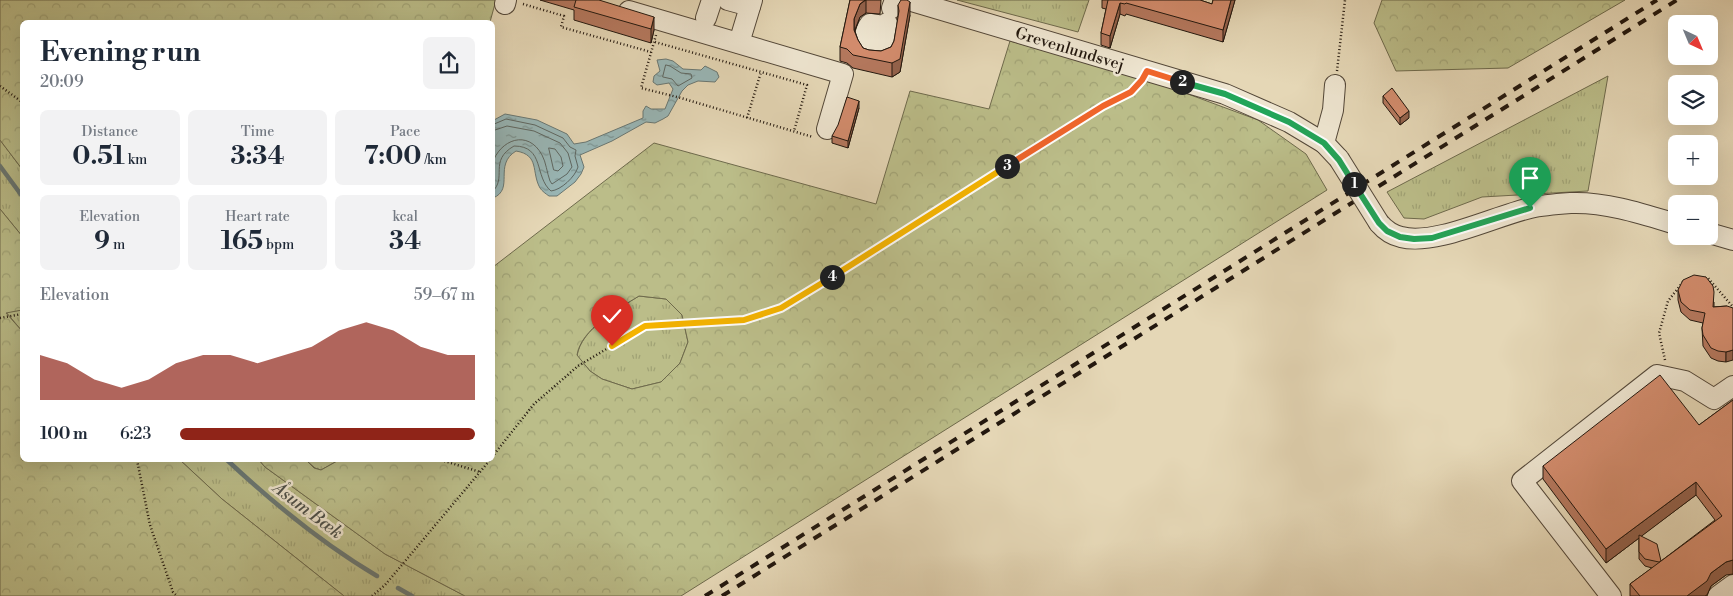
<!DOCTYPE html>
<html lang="en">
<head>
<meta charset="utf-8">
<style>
	:root { --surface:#fff; --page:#f2f2f3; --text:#1f2937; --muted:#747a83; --accent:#8f2418 }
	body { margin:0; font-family:"Libre Bodoni",serif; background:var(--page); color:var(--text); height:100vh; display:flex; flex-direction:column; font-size:19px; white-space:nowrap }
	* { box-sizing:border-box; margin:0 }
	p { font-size:16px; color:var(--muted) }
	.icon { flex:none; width:28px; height:28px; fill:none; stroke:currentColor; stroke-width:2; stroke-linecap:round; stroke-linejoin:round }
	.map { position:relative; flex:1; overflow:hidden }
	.side { position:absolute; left:20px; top:20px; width:475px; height:442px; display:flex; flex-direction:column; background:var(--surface); border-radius:8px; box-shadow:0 5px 20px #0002 }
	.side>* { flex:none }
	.needle { width:32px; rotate:136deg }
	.fabs { position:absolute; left:1668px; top:15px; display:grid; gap:10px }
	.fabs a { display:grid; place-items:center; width:50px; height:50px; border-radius:8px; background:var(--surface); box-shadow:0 5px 20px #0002; font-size:25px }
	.pin { position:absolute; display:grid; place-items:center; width:42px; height:42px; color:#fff; margin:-51px -21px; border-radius:50% 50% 50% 0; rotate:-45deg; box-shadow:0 0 5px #0007 }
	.pin .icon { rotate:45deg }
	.km { position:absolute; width:25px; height:25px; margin:-12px; border-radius:50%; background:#222; color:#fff; font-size:14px; line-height:25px; text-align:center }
	.round { display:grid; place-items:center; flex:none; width:52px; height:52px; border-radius:8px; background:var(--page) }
	.headline { display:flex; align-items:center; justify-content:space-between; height:85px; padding:0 20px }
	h1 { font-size:28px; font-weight:700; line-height:38px }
	.stats { display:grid; grid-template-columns:repeat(3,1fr); gap:8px; height:85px; padding:5px 20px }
	.stats div { display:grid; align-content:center; border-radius:8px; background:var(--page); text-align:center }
	.stats b { font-size:25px; font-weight:700 }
	.stats small { font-size:14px; font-weight:400 }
	.stats p { font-size:14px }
	.chart { height:140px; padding:10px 20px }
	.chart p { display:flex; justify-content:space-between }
	.chart svg { width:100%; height:90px; margin-top:5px; fill:var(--accent); opacity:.7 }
	ul { padding:0 20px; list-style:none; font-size:16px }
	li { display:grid; grid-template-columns:80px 60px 1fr; align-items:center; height:38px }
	li i { height:12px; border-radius:6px; background:var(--accent) }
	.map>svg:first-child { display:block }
	.grass { fill:url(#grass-tufts); stroke:#6e6a4c }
	.forest { fill:url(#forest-crowns); stroke:#6e6a4c; fill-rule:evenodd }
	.water { fill:url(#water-ripples); stroke:#697773 }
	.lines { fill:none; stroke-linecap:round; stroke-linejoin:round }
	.shore { stroke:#5e6762; stroke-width:1 }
	.stream { stroke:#697773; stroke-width:4.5 }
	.minor-casing { stroke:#534738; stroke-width:22 }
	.path { stroke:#22170e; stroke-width:2.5; stroke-dasharray:1 2.5; stroke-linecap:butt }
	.minor { stroke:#eee5d0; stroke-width:20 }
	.rail { stroke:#22170e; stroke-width:4; stroke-dasharray:9 9; stroke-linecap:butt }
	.minor-bridge-casing { stroke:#534738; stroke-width:22; stroke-linecap:butt }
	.minor-bridge { stroke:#eee5d0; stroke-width:20 }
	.wall { fill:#b5785e; stroke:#22170e; fill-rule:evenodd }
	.shaded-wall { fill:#94624c; stroke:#22170e }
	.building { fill:#d38c6d; stroke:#22170e }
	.split-1-casing { stroke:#fff; stroke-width:10 }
	.split-2-casing { stroke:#fff; stroke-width:10 }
	.split-3-casing { stroke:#fff; stroke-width:10 }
	.split-4-casing { stroke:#fff; stroke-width:10 }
	.split-5-casing { stroke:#fff; stroke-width:10 }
	.split-1 { stroke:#22a559; stroke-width:6 }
	.split-2 { stroke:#22a559; stroke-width:6 }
	.split-3 { stroke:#f0652b; stroke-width:6 }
	.split-4 { stroke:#f5b400; stroke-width:6 }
	.split-5 { stroke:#f5b400; stroke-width:6 }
	.labels { text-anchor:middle; stroke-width:5; stroke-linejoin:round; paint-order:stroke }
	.street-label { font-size:16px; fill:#22170e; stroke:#eee5d0 }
	.water-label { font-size:18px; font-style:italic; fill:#4c4f49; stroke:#eee5d0 }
</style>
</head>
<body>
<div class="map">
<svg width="1733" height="596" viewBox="0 0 1733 596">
	<defs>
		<pattern id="grass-tufts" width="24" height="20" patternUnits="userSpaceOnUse" patternTransform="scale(1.25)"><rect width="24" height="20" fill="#bbbd89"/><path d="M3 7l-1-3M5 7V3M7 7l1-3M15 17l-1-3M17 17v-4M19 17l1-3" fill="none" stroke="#a0a275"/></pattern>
		<pattern id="forest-crowns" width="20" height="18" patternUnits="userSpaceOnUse" patternTransform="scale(1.25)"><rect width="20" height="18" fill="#bbbd89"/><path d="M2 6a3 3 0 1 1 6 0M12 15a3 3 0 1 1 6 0" fill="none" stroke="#a0a275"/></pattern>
		<pattern id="water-ripples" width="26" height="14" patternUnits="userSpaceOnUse" patternTransform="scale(1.25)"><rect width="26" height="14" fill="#99b7b7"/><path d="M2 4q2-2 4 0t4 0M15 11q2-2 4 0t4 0" fill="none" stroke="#7c9493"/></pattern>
	</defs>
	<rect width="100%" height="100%" fill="#e5d7b6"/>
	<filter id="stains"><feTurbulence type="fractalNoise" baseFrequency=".004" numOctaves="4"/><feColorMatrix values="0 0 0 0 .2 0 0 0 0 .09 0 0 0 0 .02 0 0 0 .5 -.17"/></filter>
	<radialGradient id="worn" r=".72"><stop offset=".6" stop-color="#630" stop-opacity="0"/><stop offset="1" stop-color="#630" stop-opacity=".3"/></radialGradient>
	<g class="grass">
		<path d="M957,0H1089L1078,32Z"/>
		<path d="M1608,76L1588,191L1482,197L1424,219L1404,218L1387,192Z"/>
		<path d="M0,140L22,169V236L0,209Z"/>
		<path d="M639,296L666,299L682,315L688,342L680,363L661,382L632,389L602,379L590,371L577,356C581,329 618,309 639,296Z"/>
		<path d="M22,310V331L6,312Z"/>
		<path d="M180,460H259L265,467L385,554L465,596H344L222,499Z"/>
		<path d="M306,460H339L321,470L315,468Z"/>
	</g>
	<g class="forest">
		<path d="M0,0H496L490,22H22V169L0,140Z"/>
		<path d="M1382,0H1625L1508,68L1396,71L1374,23Z"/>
		<path d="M1010,41L1153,81L1258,120L1306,154L1327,190L681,596H465L385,554L265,467L259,460H306L314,468L321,470L339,460H492L493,267L654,143L876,204L910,91L989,109ZM639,296L666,299L682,315L688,342L680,363L661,382L632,389L602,379L590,371L577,355C581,329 618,309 639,296Z"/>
		<path d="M0,209L22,236V310L6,313L22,331L21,364L22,368V460H180L222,499L344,596H0Z"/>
	</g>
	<path class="water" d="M666,59L673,61L683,69L701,70L705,66L717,72L719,77L715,82L698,81L688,85L682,91L668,116L663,119L655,123L646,122L612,141L580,155L584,167L581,174L575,182L557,196H549C546,194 542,191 540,188C531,172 540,155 516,151C493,165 515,189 493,198L492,123L494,120L505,114L537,120L567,134L574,144L586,142L643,118V111L646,106L651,109H665L673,89L669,83L657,85L653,82L654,76L660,71L657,60Z"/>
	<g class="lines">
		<g class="shore">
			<path d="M666,65L670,66L681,73L691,74L692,78L678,86L672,79L663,77Z"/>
			<path d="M492,125L506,119L535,125L563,138L570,147L576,150L575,156L578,167C575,177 561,190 551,191C534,177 545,146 514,146C488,161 508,178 492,192"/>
			<path d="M492,131L507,126L534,131L560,143L568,153L572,167L567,174L552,184L550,181C547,173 546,162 542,155C528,129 500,139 492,164"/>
			<path d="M549,148L555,149L561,157L563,166L558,171L554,170Z"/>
		</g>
		<g class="stream">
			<path d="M0,166L22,196"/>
			<path d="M227,460C273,503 323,544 377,576"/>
			<path d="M398,588L412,596"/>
		</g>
		<g class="minor-casing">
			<g id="minor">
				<path d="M728,0L750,6"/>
				<path d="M908,0L1225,94L1289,122L1324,143L1339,159"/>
				<path d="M505,4L506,0"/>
				<path d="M892,8L895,0"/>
				<path d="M629,11L843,74L827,129"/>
				<path d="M706,18L712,0"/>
				<path d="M886,29L877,25L870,24C863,33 865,43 870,52L882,53L887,23"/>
				<path d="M739,43L752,0"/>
				<path d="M1324,143L1333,110L1335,85"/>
				<path d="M1379,223C1385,230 1392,235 1401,237C1435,246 1495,216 1530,208C1543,205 1558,204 1572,203C1607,202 1643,214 1676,224"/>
				<path d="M1709,233L1733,240"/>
				<path d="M1611,596L1522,481L1657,375L1685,381L1714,399L1733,386"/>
				<path d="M1718,596L1733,585"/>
			</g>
		</g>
		<g class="path">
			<path d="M523,4L564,16L561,27L651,52"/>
			<path d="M656,35L641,88L681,98L813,137"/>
			<path d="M655,42L807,85L794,131"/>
			<path d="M1337,71L1345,0"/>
			<path d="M0,86L22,102"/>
			<path d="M747,118L761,72"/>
			<path d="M1705,278H1708L1733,307"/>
			<path d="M0,318L22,314"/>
			<path d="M1665,360L1659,333L1668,301L1683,282"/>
			<path d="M492,457L534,404L578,366L645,326L744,320L781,309L1103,106L1131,92L1137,86"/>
			<path d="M137,460L150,525L173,592L177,596"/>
			<path d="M441,460L480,472"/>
			<path d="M372,596L385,585L490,460"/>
		</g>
		<use href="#minor" class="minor"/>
		<g class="rail">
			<path d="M705,596L1657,0"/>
			<path d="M722,596L1677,0"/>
		</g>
		<g class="minor-bridge-casing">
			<path id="minor-bridge" d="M1339,159L1379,223"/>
		</g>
		<use href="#minor-bridge" class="minor-bridge"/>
	</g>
	<g class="wall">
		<path d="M540,0H599L654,30L651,43L574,20V10Z"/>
		<path d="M850,0H881L880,14L866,13L860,17L855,31L858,40L863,48L869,50L881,51L891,47L894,41L898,18V5L910,15L900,72L892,77L853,68L847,63L840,61V47Z"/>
		<path d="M1102,0H1200L1212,4L1213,0H1235L1223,42L1126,14L1125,16L1120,14L1110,48L1101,45V33L1106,9L1102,8Z"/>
		<path d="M1383,96L1409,118L1400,125L1383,103Z"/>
		<path d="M859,108L848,148L832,143V136Z"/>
		<path d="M1678,290L1714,302V307L1727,306L1726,362L1718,361L1711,358L1703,346L1702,328L1703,323L1690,320L1681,312L1678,300Z"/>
		<path d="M1733,400L1726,575L1711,586L1707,595L1705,596H1630V584L1652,568L1645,566L1639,559V538L1606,563L1543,479V466L1699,425ZM1696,495L1715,520L1661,561L1641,536Z"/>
	</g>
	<g class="shaded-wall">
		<path d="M866,0V13L860,17L854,32V19L860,4Z"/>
		<path d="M1231,0H1235L1223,42V30Z"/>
		<path d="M910,2V15L900,72L892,77V63Z"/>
		<path d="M1120,3V14L1110,48V36Z"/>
		<path d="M654,17V30L651,43V29Z"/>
		<path d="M859,101V108L848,148V141Z"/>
		<path d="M1409,111V118L1400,125V118Z"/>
		<path d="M1733,350V360L1726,362V352Z"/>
		<path d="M1696,482V495L1606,563V549Z"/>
		<path d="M1733,560V574L1726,575L1711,586L1707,595L1705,596H1687L1711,573L1726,562Z"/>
	</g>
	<g class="building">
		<path d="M576,0H599L654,17L651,29L574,7Z"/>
		<path d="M850,0H865L860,4L854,19V30L858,40L863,48L869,50L881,51L891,47L894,41L899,11L898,5L901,0H907L910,2L900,59L892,63L853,55L847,49L840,47Z"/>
		<path d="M1108,0H1200L1212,4L1213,0H1231L1223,30L1126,3L1125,4L1120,3L1110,36L1101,33Z"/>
		<path d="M1392,88L1409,111L1400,118L1383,96Z"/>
		<path d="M847,97L859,101L848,141L832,136L838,125Z"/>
		<path d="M1694,275L1706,277L1713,286L1714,292L1713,307L1727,306L1733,308V350L1726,352L1718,351L1711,348L1703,335L1702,328L1705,313L1690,310L1681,302L1678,290L1683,280Z"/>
		<path d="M1660,375L1699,425L1733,400V560L1726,562L1711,573L1707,581L1687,596H1640L1630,584L1722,516L1696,482L1606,549L1543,466Z"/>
		<path d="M1639,535L1657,544L1661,561L1659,562L1645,559L1639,552Z"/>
	</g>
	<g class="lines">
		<g class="split-1-casing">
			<path id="split-1" d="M1354,184L1379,223L1387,231L1400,237L1414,239L1432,238L1530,208"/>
		</g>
		<g class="split-2-casing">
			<path id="split-2" d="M1182,82L1225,94L1289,122L1324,143L1339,160L1354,184"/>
		</g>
		<g class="split-3-casing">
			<path id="split-3" d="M1007,166L1103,106L1131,92L1142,80L1147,71L1182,82"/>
		</g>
		<g class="split-4-casing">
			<path id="split-4" d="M832,277L1007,166"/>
		</g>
		<g class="split-5-casing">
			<path id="split-5" d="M612,346L645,326L744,320L781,308L832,277"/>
		</g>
		<use href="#split-1" class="split-1"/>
		<use href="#split-2" class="split-2"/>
		<use href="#split-3" class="split-3"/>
		<use href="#split-4" class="split-4"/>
		<use href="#split-5" class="split-5"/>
	</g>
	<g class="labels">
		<g class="street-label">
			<text transform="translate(1070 48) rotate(17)" y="6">Grevenlundsvej</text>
		</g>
		<g class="water-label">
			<text transform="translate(308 510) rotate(37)" y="6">Åsum Bæk</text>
		</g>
	</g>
	<rect width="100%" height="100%" filter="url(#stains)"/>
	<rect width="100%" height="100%" fill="url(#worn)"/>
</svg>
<div class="fabs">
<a><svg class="needle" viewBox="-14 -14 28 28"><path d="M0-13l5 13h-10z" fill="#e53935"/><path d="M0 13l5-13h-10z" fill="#747a83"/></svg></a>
<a><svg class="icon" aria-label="layers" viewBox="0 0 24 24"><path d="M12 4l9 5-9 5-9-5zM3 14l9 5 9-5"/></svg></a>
<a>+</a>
<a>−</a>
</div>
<div class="pin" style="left:1530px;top:208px;background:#1e9e55"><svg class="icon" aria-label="arrive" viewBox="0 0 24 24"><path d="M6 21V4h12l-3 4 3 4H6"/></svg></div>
<div class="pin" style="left:612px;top:346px;background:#d93025"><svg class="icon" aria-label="check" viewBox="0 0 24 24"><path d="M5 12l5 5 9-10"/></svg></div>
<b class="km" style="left:1354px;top:184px">1</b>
<b class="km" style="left:1182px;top:82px">2</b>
<b class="km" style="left:1007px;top:166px">3</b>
<b class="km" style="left:832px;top:277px">4</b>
<section class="side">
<div class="headline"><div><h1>Evening run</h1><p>20:09</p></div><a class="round"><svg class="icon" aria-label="share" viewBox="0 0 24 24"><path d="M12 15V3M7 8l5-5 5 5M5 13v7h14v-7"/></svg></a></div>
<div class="stats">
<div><p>Distance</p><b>0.51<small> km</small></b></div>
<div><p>Time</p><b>3:34</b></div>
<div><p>Pace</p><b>7:00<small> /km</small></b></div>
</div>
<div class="stats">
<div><p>Elevation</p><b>9<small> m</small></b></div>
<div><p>Heart rate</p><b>165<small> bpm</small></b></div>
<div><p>kcal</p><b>34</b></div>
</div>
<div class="chart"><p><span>Elevation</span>59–67 m</p>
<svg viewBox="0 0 160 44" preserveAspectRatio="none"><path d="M0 44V22L10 26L20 34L30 38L40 34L50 26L60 22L70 22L80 26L90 22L100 18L110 10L120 6L130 10L140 18L150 22L160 22V44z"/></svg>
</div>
<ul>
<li><b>100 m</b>6:23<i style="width:100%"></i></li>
</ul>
</section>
</div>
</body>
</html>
